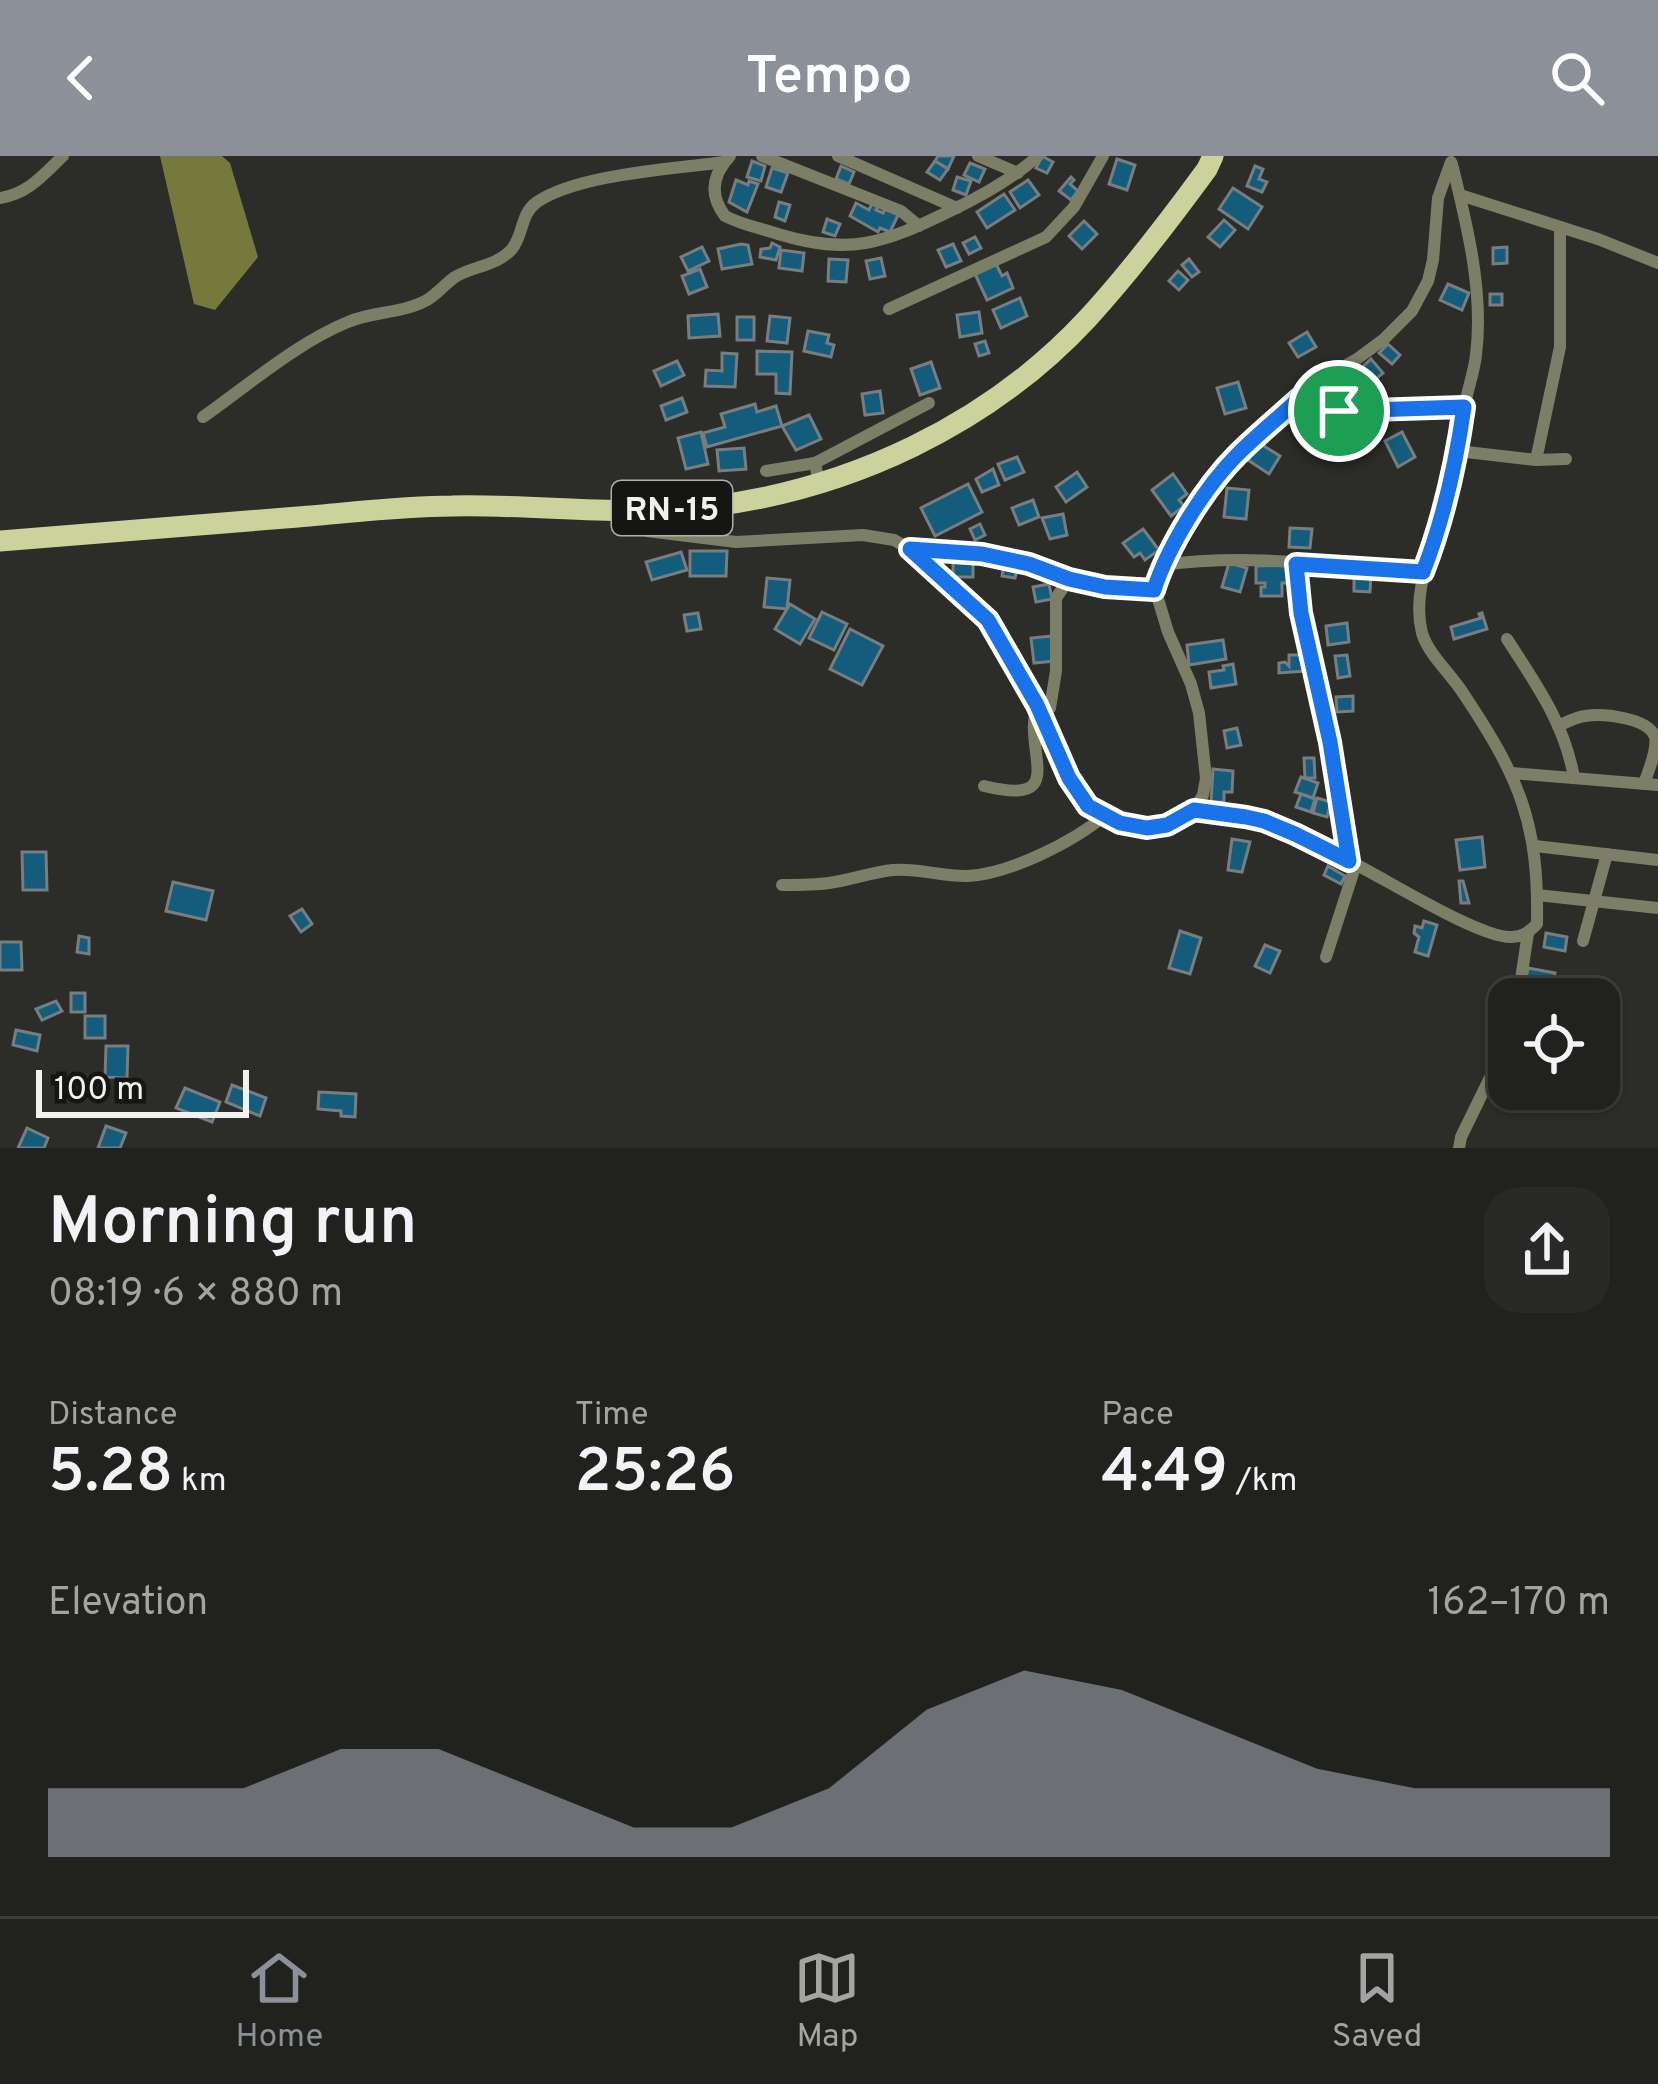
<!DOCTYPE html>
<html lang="en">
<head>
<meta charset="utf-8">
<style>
	:root { --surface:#21221e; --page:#292a27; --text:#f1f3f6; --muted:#a2a4a4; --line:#3e3f3c; --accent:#8c9099 }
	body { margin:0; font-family:Overpass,sans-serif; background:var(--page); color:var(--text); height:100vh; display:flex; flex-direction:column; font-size:45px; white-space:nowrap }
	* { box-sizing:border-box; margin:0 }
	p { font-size:39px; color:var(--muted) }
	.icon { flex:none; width:66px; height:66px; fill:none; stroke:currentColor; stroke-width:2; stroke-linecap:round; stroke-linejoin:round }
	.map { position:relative; height:992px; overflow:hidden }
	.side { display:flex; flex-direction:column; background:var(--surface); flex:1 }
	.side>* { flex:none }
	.controls { position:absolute; left:1488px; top:822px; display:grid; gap:24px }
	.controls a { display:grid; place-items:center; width:132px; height:132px; border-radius:24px; background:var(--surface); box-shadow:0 3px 9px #0004,0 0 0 3px var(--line); font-size:60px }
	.scale { position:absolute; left:36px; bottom:30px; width:213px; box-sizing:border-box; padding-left:12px; border:6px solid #f1f1ef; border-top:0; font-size:33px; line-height:42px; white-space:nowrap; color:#f1f1ef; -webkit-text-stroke:9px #151513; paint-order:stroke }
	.pin { position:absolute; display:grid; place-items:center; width:102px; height:102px; color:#fff; margin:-51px; border:6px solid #fff; border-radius:50%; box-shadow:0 3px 12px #0007 }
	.round { display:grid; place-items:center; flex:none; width:126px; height:126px; border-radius:36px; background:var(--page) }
	.headline { display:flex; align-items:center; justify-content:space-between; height:204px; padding:0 48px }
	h1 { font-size:66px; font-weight:600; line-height:90px }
	.metrics { display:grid; grid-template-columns:repeat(3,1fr); gap:18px; height:204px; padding:12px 48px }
	.metrics div { display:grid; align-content:center }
	.metrics b { font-size:60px; font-weight:600 }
	.metrics small { font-size:33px; font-weight:400 }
	.metrics p { font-size:33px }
	.chart { height:336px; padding:24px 48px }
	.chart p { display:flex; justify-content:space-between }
	.chart svg { width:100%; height:216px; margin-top:12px; fill:var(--accent); opacity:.7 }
	header { display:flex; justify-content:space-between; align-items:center; height:156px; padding:0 48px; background:var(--accent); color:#fff; font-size:54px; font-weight:600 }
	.tabs { display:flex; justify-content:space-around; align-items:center; height:168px; border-top:3px solid var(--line); background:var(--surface); font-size:33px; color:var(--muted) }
	.tabs a { display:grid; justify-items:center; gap:6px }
	.tabs .on { color:var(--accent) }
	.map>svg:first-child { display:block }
	.water { fill:#75793b }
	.building { fill:#135c7c; stroke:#787d80; stroke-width:3 }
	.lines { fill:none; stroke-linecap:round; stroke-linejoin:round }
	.street { stroke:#7c7f65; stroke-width:12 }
	.primary { stroke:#ccd29b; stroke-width:21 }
	.route-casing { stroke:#fff; stroke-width:24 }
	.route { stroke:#1a73e8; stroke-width:15 }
	.labels { text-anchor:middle; stroke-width:10; stroke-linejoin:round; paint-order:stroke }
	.shield { fill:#151513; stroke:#afafad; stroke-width:3 }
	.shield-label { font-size:33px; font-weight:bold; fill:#f1f1ef }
</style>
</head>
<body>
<header><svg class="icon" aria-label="back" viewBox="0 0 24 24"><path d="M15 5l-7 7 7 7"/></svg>Tempo<svg class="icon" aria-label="search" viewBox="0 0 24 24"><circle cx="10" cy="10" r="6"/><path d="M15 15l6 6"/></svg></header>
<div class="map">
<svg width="1658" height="992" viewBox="0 0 1658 992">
	<rect width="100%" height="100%" fill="#2c2d28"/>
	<path class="water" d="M160,0H222L230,7L258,101L215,154L194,148Z"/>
	<g class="building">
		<path d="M938,0H954L948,13L935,5Z"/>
		<path d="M1042,0L1053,6L1047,17L1036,12Z"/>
		<path d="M1117,3L1135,9L1127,34L1109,28Z"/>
		<path d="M752,5L765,10L761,25L747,21Z"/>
		<path d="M935,5L948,13L940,24L927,16Z"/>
		<path d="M970,7L985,13L979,26L964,19Z"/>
		<path d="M841,10L854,16L849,28L836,23Z"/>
		<path d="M1255,10L1263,13L1259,23L1267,26L1262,36L1247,30Z"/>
		<path d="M772,12L788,17L781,36L766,31Z"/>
		<path d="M957,21L971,25L966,39L953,34Z"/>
		<path d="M1071,21L1074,24L1070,28L1078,35L1071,44L1059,35Z"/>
		<path d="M736,24L748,29L749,25L758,28L747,56L729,46Z"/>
		<path d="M1028,24L1039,39L1020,52L1010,36Z"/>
		<path d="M1233,32L1262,51L1248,73L1219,53Z"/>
		<path d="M1004,38L1015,54L987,72L977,56Z"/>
		<path d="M873,45L879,48L876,54L883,57L886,52L899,57L890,76L880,72L878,76L850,60L856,47L869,54Z"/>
		<path d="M779,46L790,49L785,65L775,61Z"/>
		<path d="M827,63L840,68L835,80L823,76Z"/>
		<path d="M1224,64L1235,74L1220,91L1208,81Z"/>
		<path d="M1084,65L1097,78L1082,93L1069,80Z"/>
		<path d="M975,81L981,92L969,98L963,87Z"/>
		<path d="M772,87L780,91L776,104L760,101L761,93L770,92Z"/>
		<path d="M741,88L748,89L752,108L722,113L718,93Z"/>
		<path d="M953,88L961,105L946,111L938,94Z"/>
		<path d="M702,91L709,105L688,115L681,101Z"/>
		<path d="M1507,91V107L1493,108V92Z"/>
		<path d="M781,94L804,97L802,115L779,112Z"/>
		<path d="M881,102L885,120L870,123L866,105Z"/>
		<path d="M829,103L848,104L846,126L828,125Z"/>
		<path d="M1189,103L1199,116L1192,121L1182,109Z"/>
		<path d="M996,108L1002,120L1007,117L1013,132L987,144L975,118Z"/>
		<path d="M700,113L707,131L689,138L682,120Z"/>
		<path d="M1178,115L1188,124L1179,134L1169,125Z"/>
		<path d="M1448,128L1469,137L1462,154L1440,144Z"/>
		<rect x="1490" y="138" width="12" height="11"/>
		<path d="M1020,142L1027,160L1001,172L993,154Z"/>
		<path d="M979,156L982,177L960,181L957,159Z"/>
		<path d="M718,158L720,180L689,182L688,160Z"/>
		<path d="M770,160L790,162L787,187L767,185Z"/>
		<rect x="737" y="161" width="17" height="23"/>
		<path d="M808,175L829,179L827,187L834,189L831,201L804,195Z"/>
		<path d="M1307,176L1316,191L1298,201L1289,187Z"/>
		<path d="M985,185L989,197L979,200L975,188Z"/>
		<path d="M1388,188L1400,199L1392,208L1379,197Z"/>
		<path d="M757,195L792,196L790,238L776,237V218H757Z"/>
		<path d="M722,197L737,198L735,231L705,230L706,214L722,215Z"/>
		<path d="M1371,203L1383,217L1370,228L1358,215Z"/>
		<path d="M677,205L684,219L661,230L654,215Z"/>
		<path d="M931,206L940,232L920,239L911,213Z"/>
		<path d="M1358,215L1371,232L1366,236L1362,232L1353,239L1343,225Z"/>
		<path d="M1238,226L1246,252L1225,258L1217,232Z"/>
		<path d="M880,235L883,257L865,259L862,238Z"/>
		<path d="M682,242L687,256L666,264L661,250Z"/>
		<path d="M755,248L757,256L776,250L782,270L707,291L703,277L725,271L721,258Z"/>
		<path d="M1318,254L1338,262L1328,286L1308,278Z"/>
		<path d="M809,259L821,283L796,294L782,270Z"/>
		<path d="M1351,259L1366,265L1353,295L1337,288Z"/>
		<path d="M701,276L708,308L686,313L678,282Z"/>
		<path d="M1402,276L1415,301L1398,311L1385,285Z"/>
		<path d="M1259,287L1280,300L1269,318L1248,304Z"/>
		<path d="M744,292L746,313L719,315L717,294Z"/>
		<path d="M1017,301L1024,316L1005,324L998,308Z"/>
		<path d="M993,313L999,329L982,336L976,323Z"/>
		<path d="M1077,316L1087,331L1066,346L1056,331Z"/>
		<path d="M1173,318L1187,338L1179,344L1184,350L1171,360L1152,334Z"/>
		<path d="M968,328L982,356L935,380L921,352Z"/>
		<path d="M1227,332L1249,334L1246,363L1224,361Z"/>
		<path d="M1033,344L1039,361L1019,369L1012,352Z"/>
		<path d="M1063,358L1067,379L1050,383L1042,362Z"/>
		<path d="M980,368L985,379L975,384L970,373Z"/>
		<path d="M1290,372L1312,373L1310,392L1289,391Z"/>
		<path d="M1143,373L1159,394L1145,404L1140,397L1134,401L1123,387Z"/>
		<path d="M690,395H727L726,420H690Z"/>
		<path d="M681,396L687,414L652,424L646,406Z"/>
		<rect x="953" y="400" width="20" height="21"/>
		<path d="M1229,407L1247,412L1240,436L1222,431Z"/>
		<path d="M1004,408L1018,410L1015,422L1002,420Z"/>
		<path d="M1294,409V427H1282V440H1261V431H1265V427H1256V410Z"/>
		<path d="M1354,416H1371L1370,436L1354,435Z"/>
		<path d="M767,422L790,424L787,453L764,451Z"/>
		<path d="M1049,428L1052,443L1036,446L1033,431Z"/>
		<path d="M790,448L815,463L800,488L775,473Z"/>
		<path d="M822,456L847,468L834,494L809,482Z"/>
		<path d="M698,457L701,473L687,475L684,459Z"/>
		<path d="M1482,457L1487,473L1454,483L1451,471L1481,462L1479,458Z"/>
		<path d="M1347,467L1349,486L1328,489L1326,470Z"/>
		<path d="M850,473L883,490L862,529L830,513Z"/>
		<path d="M1053,480L1056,505L1034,507L1031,482Z"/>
		<path d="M1223,484L1226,503L1189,509L1187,489Z"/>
		<path d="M1289,499H1304L1305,515L1279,517V507L1285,506L1289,510Z"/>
		<path d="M1347,499L1350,520L1338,522L1335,500Z"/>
		<path d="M1233,508L1236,528L1211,532L1209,516L1224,514L1223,510Z"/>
		<path d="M1353,540V555L1337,556L1336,541Z"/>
		<path d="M1237,572L1241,589L1227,592L1224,575Z"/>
		<path d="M1304,602H1314L1315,622H1305Z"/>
		<path d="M1213,613L1233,615L1232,636H1224V646H1211Z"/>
		<path d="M1301,621L1318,627L1313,642L1295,636Z"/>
		<path d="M1301,638L1315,643L1311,656L1296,651Z"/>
		<path d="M1317,642L1331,646L1327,661L1313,657Z"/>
		<path d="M1482,681L1485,711L1460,714L1456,684Z"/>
		<path d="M1232,683L1250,686L1242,716L1228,714Z"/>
		<path d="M22,696H46L47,734H23Z"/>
		<path d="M1328,710L1345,720L1341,728L1324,719Z"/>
		<path d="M1459,725H1463L1469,747H1461Z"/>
		<path d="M173,726L213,735L206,764L166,755Z"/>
		<path d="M302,753L312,768L301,776L290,760Z"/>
		<path d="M1424,765L1437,769L1428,800L1415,796L1419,781L1414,777L1415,770L1422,772Z"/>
		<path d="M1180,775L1201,782L1190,818L1169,812Z"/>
		<path d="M1546,777L1567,781L1565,795L1544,791Z"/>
		<path d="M79,780L89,782V798L77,796Z"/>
		<path d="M0,786H21L22,814H0Z"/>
		<path d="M1265,789L1280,795L1270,817L1255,810Z"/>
		<path d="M1528,812L1555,817L1550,843L1523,838Z"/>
		<rect x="71" y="837" width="14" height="19"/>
		<path d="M56,845L62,855L42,864L36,853Z"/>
		<rect x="85" y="860" width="20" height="22"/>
		<path d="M16,874L40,879L37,895L13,889Z"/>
		<path d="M106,890H128L127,922L105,921Z"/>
		<path d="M232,929L266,942L260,960L226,946Z"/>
		<path d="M185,932L220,946L212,966L176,952Z"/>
		<path d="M319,936L356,938L355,961L341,960V955L318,953Z"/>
		<path d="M106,970L126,977L120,992H98Z"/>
		<path d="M27,972L48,982L44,992H18Z"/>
	</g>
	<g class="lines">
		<g class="street">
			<path d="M730,0C712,19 709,39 725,60C742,69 760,72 778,78C851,100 884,87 950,55C982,40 1011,24 1038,0"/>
			<path d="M762,0L901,55L919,70"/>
			<path d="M838,0L957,52"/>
			<path d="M978,0L1018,17"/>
			<path d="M1460,39L1598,83L1658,107"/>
			<path d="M0,42C28,38 43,19 63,0"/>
			<path d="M889,153L1046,81L1074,51L1103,0"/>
			<path d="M1300,242L1339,255L1464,251"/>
			<path d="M203,261C247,230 298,186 348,166C373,155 402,158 427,144C437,138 445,128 455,121C473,110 497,110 512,93C524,78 520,58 537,46C579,18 673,13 724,6"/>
			<path d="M1458,295L1536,304L1566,303"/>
			<path d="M1536,304L1560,191V72"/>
			<path d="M766,315L815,307"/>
			<path d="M819,327L815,307L929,247"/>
			<path d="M626,355L632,369L647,375L736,386L863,379L894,384L910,393L988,464L1037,549L1069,622L1088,650L1120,667L1133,671L1147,672L1167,669L1194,654L1203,639L1206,622L1199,557L1191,528L1168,476L1155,433L1163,409L1189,363L1235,301L1317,226L1357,203L1384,183L1412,155L1428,125L1433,104L1438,42L1451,6"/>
			<path d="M910,393L983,398L1029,408L1069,423L1105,431L1155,433"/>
			<path d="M1296,408L1301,457L1330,586L1349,705C1383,721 1480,783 1512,781C1523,781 1530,775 1537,768C1539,666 1519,621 1463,537C1451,518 1428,498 1422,477C1411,433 1434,393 1445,352C1454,319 1458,286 1464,253C1467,235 1474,217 1476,199C1484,136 1467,69 1452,8"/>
			<path d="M1163,409C1248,397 1337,410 1423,416"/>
			<path d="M1507,483C1536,528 1565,568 1574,622"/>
			<path d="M1042,562L1050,552L1056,515V442L1069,423"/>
			<path d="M1558,570C1567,566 1576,561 1585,560C1603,557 1649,562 1655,581C1658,594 1648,615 1644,628"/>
			<path d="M1512,617L1658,629"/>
			<path d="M984,630C1071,651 1022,596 1037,550"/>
			<path d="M1194,654L1264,665L1349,705"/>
			<path d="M1535,690L1658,704"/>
			<path d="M782,729C798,729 814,729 829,727C851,724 872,716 893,714C919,712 943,721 968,720C1009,718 1073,686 1104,660"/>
			<path d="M1537,739L1658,752"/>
			<path d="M1583,785L1607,698"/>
			<path d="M1326,801L1356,708"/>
			<path d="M1518,843L1528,777"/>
			<path d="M1459,992L1461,981L1509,883"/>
		</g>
		<path class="primary" d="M0,385C99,377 199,369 298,361C349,357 401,350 452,350C537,348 621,361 706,351C849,334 989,269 1088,162C1131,115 1169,65 1207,13L1213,0"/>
	</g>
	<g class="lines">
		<g class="route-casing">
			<path id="route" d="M1300,242L1339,255L1464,251C1456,308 1444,362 1423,416L1296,408L1301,457L1330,586L1349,705L1295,678L1264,665L1246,661L1194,654L1167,669L1147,672L1120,667L1088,650L1069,622L1037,549L988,464L910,393L982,398L1029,408L1069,423L1105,431L1154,434C1168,390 1205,331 1237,299C1257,279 1279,261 1300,242Z"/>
		</g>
		<use href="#route" class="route"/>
	</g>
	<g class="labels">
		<rect class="shield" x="612" y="325" width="120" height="54" rx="9"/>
		<g class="shield-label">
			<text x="672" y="364">RN-15</text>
		</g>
	</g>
</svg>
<div class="controls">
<a><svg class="icon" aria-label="locate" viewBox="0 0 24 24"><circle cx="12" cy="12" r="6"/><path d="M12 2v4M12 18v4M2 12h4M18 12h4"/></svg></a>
</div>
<div class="scale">100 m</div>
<div class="pin" style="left:1339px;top:255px;background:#1e9e55"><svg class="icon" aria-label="arrive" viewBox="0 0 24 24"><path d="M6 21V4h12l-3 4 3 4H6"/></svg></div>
</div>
<section class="side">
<div class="headline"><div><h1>Morning run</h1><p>08:19 · 6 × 880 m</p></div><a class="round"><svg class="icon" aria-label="share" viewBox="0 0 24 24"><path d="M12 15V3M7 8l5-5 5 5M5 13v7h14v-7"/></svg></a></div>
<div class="metrics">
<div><p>Distance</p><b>5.28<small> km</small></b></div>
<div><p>Time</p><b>25:26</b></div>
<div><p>Pace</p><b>4:49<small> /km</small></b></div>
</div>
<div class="chart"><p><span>Elevation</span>162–170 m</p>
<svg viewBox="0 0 160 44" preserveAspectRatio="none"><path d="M0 44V30L10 30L20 30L30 22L40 22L50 30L60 38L70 38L80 30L90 14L100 6L110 10L120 18L130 26L140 30L150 30L160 30V44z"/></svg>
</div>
</section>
<nav class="tabs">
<a class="on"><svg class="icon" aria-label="home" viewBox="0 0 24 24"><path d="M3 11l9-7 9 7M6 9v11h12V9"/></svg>Home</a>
<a><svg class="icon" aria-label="map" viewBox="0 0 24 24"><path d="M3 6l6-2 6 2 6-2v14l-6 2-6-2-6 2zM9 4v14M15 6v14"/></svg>Map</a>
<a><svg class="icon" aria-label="saved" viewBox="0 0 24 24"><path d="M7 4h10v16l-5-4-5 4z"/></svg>Saved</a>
</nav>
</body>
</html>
